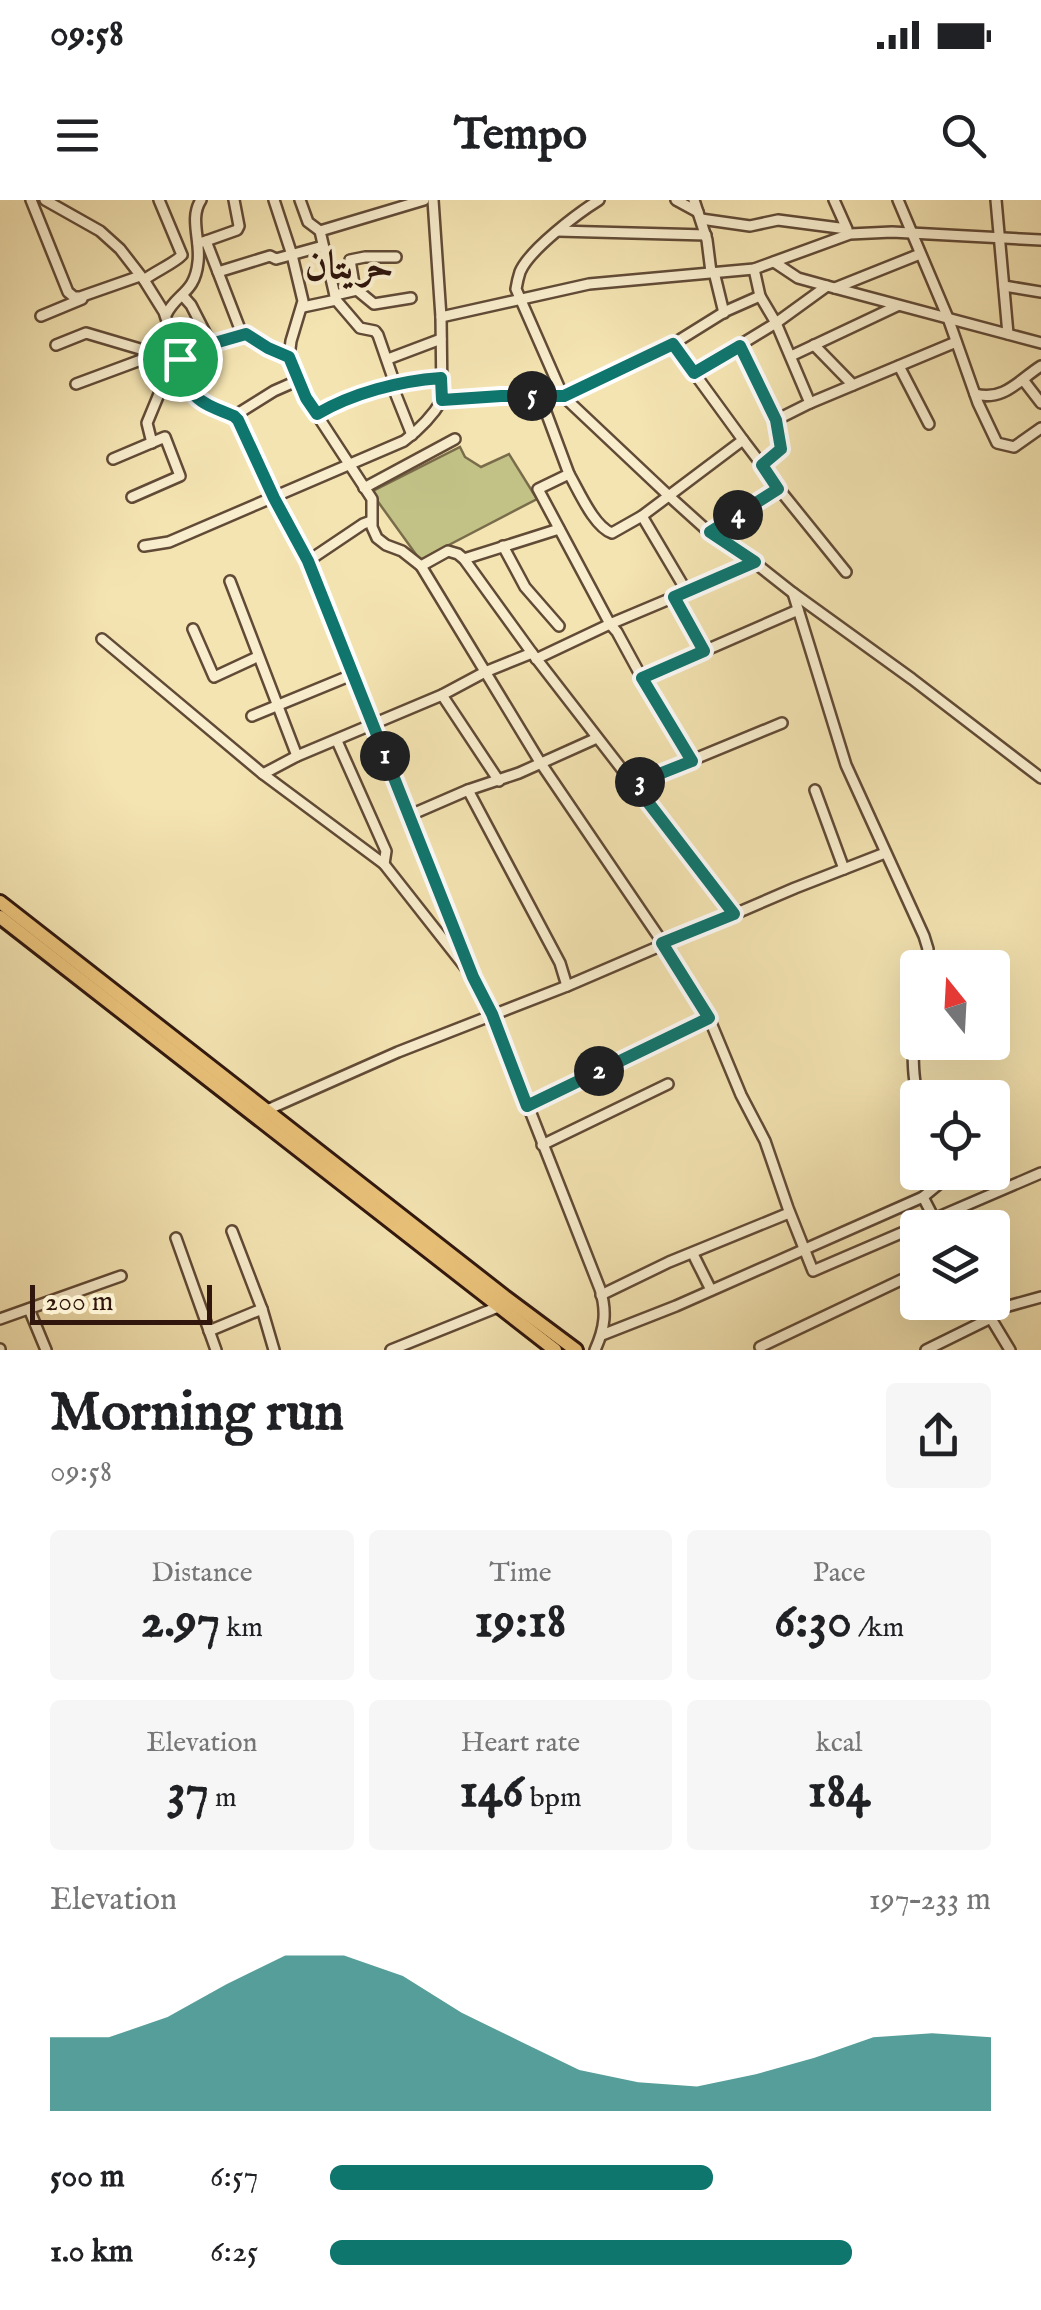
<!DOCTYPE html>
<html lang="en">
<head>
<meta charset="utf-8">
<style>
	:root { --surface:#fff; --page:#f6f6f6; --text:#202124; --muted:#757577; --accent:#0f766e }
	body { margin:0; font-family:"IM FELL English",Amiri,serif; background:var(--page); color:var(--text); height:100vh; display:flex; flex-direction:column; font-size:38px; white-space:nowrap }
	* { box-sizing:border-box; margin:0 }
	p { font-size:32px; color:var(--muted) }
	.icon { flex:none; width:55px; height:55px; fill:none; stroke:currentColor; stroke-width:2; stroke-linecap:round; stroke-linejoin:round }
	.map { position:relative; height:1150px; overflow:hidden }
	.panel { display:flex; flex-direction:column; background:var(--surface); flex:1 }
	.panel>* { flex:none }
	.needle { width:65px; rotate:342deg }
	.controls { position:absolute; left:900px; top:750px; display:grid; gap:20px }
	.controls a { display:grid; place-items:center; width:110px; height:110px; border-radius:10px; background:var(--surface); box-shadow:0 10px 40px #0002; font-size:50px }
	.scale { position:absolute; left:30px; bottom:25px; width:182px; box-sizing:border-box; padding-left:10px; border:5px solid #30160d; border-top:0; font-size:28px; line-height:35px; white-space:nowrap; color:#30160d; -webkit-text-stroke:8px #f8edcd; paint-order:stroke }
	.pin { position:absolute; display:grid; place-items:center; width:85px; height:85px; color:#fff; margin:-42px; border:5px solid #fff; border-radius:50%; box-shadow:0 2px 10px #0007 }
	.km { position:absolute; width:50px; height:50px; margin:-25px; border-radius:50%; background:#222; color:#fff; font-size:28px; line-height:50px; text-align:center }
	.round { display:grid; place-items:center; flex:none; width:105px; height:105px; border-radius:10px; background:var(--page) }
	.summary { display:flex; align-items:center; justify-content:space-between; height:170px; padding:0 50px }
	h1 { font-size:55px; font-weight:800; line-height:75px }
	.figures { display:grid; grid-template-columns:repeat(3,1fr); gap:15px; height:170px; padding:10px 50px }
	.figures div { display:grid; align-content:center; border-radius:10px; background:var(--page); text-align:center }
	.figures b { font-size:50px; font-weight:800 }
	.figures small { font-size:28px; font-weight:400 }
	.figures p { font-size:28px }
	.chart { height:280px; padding:20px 50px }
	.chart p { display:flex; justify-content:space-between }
	.chart svg { width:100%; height:180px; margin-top:10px; fill:var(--accent); opacity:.7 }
	ul { padding:0 50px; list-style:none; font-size:32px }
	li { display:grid; grid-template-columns:160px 120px 1fr; align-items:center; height:75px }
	li i { height:25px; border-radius:12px; background:var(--accent) }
	.status { display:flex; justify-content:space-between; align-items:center; height:70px; padding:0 50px; background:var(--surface); direction:ltr }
	.status svg { height:28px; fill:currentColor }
	header { display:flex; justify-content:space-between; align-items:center; height:130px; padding:0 50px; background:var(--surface); font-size:45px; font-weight:800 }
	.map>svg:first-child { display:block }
	.green { fill:#c2c287; stroke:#796c4a; stroke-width:2.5 }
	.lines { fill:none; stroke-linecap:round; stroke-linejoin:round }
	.minor-casing { stroke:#614a36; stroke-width:14 }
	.highway-casing { stroke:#30160d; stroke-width:18 }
	.minor { stroke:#f8edcd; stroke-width:9 }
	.highway { stroke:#eac279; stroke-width:12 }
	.route-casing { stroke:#fff; stroke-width:20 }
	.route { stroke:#0f766e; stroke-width:12 }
	.labels { text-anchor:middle; stroke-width:8; stroke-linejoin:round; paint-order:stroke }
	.district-label { font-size:40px; font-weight:bold; fill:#30160d; stroke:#f8edcd }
</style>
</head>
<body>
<div class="status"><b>09:58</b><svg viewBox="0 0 49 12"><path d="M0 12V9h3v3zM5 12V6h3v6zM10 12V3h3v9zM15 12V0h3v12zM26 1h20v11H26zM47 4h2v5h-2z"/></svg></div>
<header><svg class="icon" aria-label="menu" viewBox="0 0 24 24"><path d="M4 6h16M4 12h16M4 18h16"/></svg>Tempo<svg class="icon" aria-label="search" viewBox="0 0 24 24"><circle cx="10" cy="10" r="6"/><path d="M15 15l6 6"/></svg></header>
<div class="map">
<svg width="1041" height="1150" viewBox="0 0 1041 1150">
	<rect width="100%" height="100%" fill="#f4e4b2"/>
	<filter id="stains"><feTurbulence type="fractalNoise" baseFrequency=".002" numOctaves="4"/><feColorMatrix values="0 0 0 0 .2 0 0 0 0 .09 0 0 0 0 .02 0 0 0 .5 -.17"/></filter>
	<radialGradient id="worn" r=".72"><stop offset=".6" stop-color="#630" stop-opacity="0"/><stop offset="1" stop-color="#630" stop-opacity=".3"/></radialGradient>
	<path class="green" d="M460,247L465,257L481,267L509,254L537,299L420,360L371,292Z"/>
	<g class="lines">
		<g class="minor-casing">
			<g id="minor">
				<path d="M31,0L68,92L74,97H80L140,76"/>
				<path d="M45,0L100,31L120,49L144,80L164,112L189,188L203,203L238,220L274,298L308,361L473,777L492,814L600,1089C607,1111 605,1128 595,1150"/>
				<path d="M274,0L292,55L303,101L291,141L289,157L306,198L372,299V327L377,338L386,345L402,351L421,366"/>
				<path d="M300,0L308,22L320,31"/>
				<path d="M599,0C578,13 529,50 520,72C518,78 517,83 516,89L563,196L669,296L710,333L755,363L793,393L912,479L1041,578"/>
				<path d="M676,0L698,12"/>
				<path d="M694,0L707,40L711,72"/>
				<path d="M898,0L948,118L978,203L997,243L1014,247L1041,228"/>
				<path d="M996,0L1008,134"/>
				<path d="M701,19L750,26L778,20L847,29L834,0"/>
				<path d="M558,31L706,35"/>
				<path d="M206,41L237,30L239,26L234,0"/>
				<path d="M198,43L206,41L240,129L267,149L289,157"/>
				<path d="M774,62L798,78L827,86"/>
				<path d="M218,72L270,56L276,59L323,46"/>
				<path d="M714,72L724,113"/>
				<path d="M144,80C154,72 175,63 182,55L159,0"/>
				<path d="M1004,86L1041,92"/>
				<path d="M835,88L920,54"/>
				<path d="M355,90L350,60L365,57H396"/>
				<path d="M335,95L357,90L374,104L411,98"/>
				<path d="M183,96L191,105L211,144"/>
				<path d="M336,100L360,128L375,131L378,135L395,184"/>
				<path d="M303,107L336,100L320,31L424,0"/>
				<path d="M166,115C176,93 195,94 198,62C201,41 189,18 201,0"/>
				<path d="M41,116L82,99"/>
				<path d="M441,117L589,84L754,69L850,34L892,32L1041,40"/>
				<path d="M56,145L86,133L157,154L177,150"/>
				<path d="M814,145L853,185"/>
				<path d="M740,146L776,220"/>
				<path d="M791,156L897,106"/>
				<path d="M180,159L197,153L211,144L246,133"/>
				<path d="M388,159L441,139"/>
				<path d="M899,166L929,224"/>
				<path d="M694,173L776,123L827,86L1041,143"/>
				<path d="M1024,181L1041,203"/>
				<path d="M76,184L157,154"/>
				<path d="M392,185L412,235"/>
				<path d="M975,194C1004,202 1020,179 1041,166"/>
				<path d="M540,196L569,274L538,289L610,424L617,432L642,478L692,561"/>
				<path d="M442,200L501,195L563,196L673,144L726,111L760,96"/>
				<path d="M810,203L956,142"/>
				<path d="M317,215C351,193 401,181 441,177"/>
				<path d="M234,216L274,191L299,180"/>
				<path d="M743,240L762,265"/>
				<path d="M152,243L147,223L159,194L162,178L183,170"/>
				<path d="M113,259L165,237L180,276L132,297"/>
				<path d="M569,274C579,291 594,327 612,333L642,316L743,240L673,144"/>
				<path d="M364,288L455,239"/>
				<path d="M779,289L846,372"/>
				<path d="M642,316L687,392"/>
				<path d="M710,333L779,289L762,265L781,249L776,220L810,203L776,123L760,96L754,69"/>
				<path d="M144,346L169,342L404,241C420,229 432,217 442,200L441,117L433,0"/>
				<path d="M503,346L525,387L559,426"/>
				<path d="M464,359L559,329"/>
				<path d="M308,361L363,324L371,321"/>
				<path d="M230,381L297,556"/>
				<path d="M793,393L846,565L924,736L928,749L924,768"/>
				<path d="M674,397L704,451"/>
				<path d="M193,429L214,477L257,457"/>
				<path d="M102,439L263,574L384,664L465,767"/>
				<path d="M536,459L610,424L755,363"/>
				<path d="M642,478L798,410"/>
				<path d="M442,495L499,581"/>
				<path d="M252,516L354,474"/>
				<path d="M337,541L386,651L384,664"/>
				<path d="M263,574L297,556L442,495L485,472L532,453"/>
				<path d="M634,584L782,523"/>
				<path d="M468,590L560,763L567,786"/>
				<path d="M815,590L844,669"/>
				<path d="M408,616L468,590L519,573L597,538"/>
				<path d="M734,714L532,453L464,359L458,354L448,351L421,366L540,562L663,743L709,818L741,895L765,941L788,1008L813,1071L1041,973"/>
				<path d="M918,803C913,827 910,875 919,898"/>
				<path d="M527,905L709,818"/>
				<path d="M267,910L398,852L567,786L795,688L885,653"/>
				<path d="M542,945L668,884"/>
				<path d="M923,997L939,1028"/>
				<path d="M232,1031L262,1109L274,1150"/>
				<path d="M176,1038L216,1150"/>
				<path d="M693,1054L711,1090"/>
				<path d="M601,1095L669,1062L789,1013"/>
				<path d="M981,1102L1010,1150"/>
				<path d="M29,1109L46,1150"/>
				<path d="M987,1112L1041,1097"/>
				<path d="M0,1119L121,1076"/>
				<path d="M209,1131L262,1109"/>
				<path d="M602,1135L676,1106L923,997L940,983L943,972"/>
				<path d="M760,1147L918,1072"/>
				<path d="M0,1149V1150"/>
				<path d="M391,1150L498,1107"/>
				<path d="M926,1150L991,1118"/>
			</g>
		</g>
		<g class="highway-casing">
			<g id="highway">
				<path d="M0,702L505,1097L576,1150"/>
				<path d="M0,717L555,1150"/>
			</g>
		</g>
		<use href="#minor" class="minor"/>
		<use href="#highway" class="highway"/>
	</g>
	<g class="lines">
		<g class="route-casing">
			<path id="route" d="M246,134L268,148L289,157L306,198L317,214C353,193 399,181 441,178L442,200L501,196H564L673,144L694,173L740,146L776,220L781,249L762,265L778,289L710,332L755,362L674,397L704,451L642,478L692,561L634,584L734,714L662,743L709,818L527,906L492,814L473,777L308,361L274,298L238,220L234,216C197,201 190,200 180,159L197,153L211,144Z"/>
		</g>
		<use href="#route" class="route"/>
	</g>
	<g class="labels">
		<g class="district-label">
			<text x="349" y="78">حريتان</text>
		</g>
	</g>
	<rect width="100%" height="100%" filter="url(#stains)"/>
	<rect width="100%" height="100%" fill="url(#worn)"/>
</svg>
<div class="controls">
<a><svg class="needle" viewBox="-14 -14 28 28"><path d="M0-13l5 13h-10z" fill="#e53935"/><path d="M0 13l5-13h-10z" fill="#757577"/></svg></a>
<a><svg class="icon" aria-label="locate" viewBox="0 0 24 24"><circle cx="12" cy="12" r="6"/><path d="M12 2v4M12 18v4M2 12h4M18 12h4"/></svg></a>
<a><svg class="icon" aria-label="layers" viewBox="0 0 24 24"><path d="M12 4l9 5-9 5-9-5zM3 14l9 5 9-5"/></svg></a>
</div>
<div class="scale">200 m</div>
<div class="pin" style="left:180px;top:159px;background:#1e9e55"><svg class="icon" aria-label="arrive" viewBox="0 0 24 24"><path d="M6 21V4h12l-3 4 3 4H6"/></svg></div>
<b class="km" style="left:385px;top:556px">1</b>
<b class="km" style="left:599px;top:871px">2</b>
<b class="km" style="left:640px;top:582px">3</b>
<b class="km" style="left:738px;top:315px">4</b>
<b class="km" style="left:532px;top:196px">5</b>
</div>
<section class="panel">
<div class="summary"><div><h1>Morning run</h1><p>09:58</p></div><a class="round"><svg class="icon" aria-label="share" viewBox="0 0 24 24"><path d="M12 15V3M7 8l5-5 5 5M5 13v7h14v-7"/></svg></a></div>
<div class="figures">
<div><p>Distance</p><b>2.97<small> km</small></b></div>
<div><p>Time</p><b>19:18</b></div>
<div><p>Pace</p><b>6:30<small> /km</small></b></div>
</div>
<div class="figures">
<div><p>Elevation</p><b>37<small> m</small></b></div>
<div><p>Heart rate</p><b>146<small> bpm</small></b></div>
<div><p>kcal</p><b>184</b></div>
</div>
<div class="chart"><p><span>Elevation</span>197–233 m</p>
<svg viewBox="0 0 160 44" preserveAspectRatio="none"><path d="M0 44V26L10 26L20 21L30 13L40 6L50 6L60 11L70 20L80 27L90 34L100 37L110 38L120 35L130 31L140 26L150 25L160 26V44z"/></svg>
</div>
<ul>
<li><b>500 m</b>6:57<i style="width:58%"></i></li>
<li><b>1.0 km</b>6:25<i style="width:79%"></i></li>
</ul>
</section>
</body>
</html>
